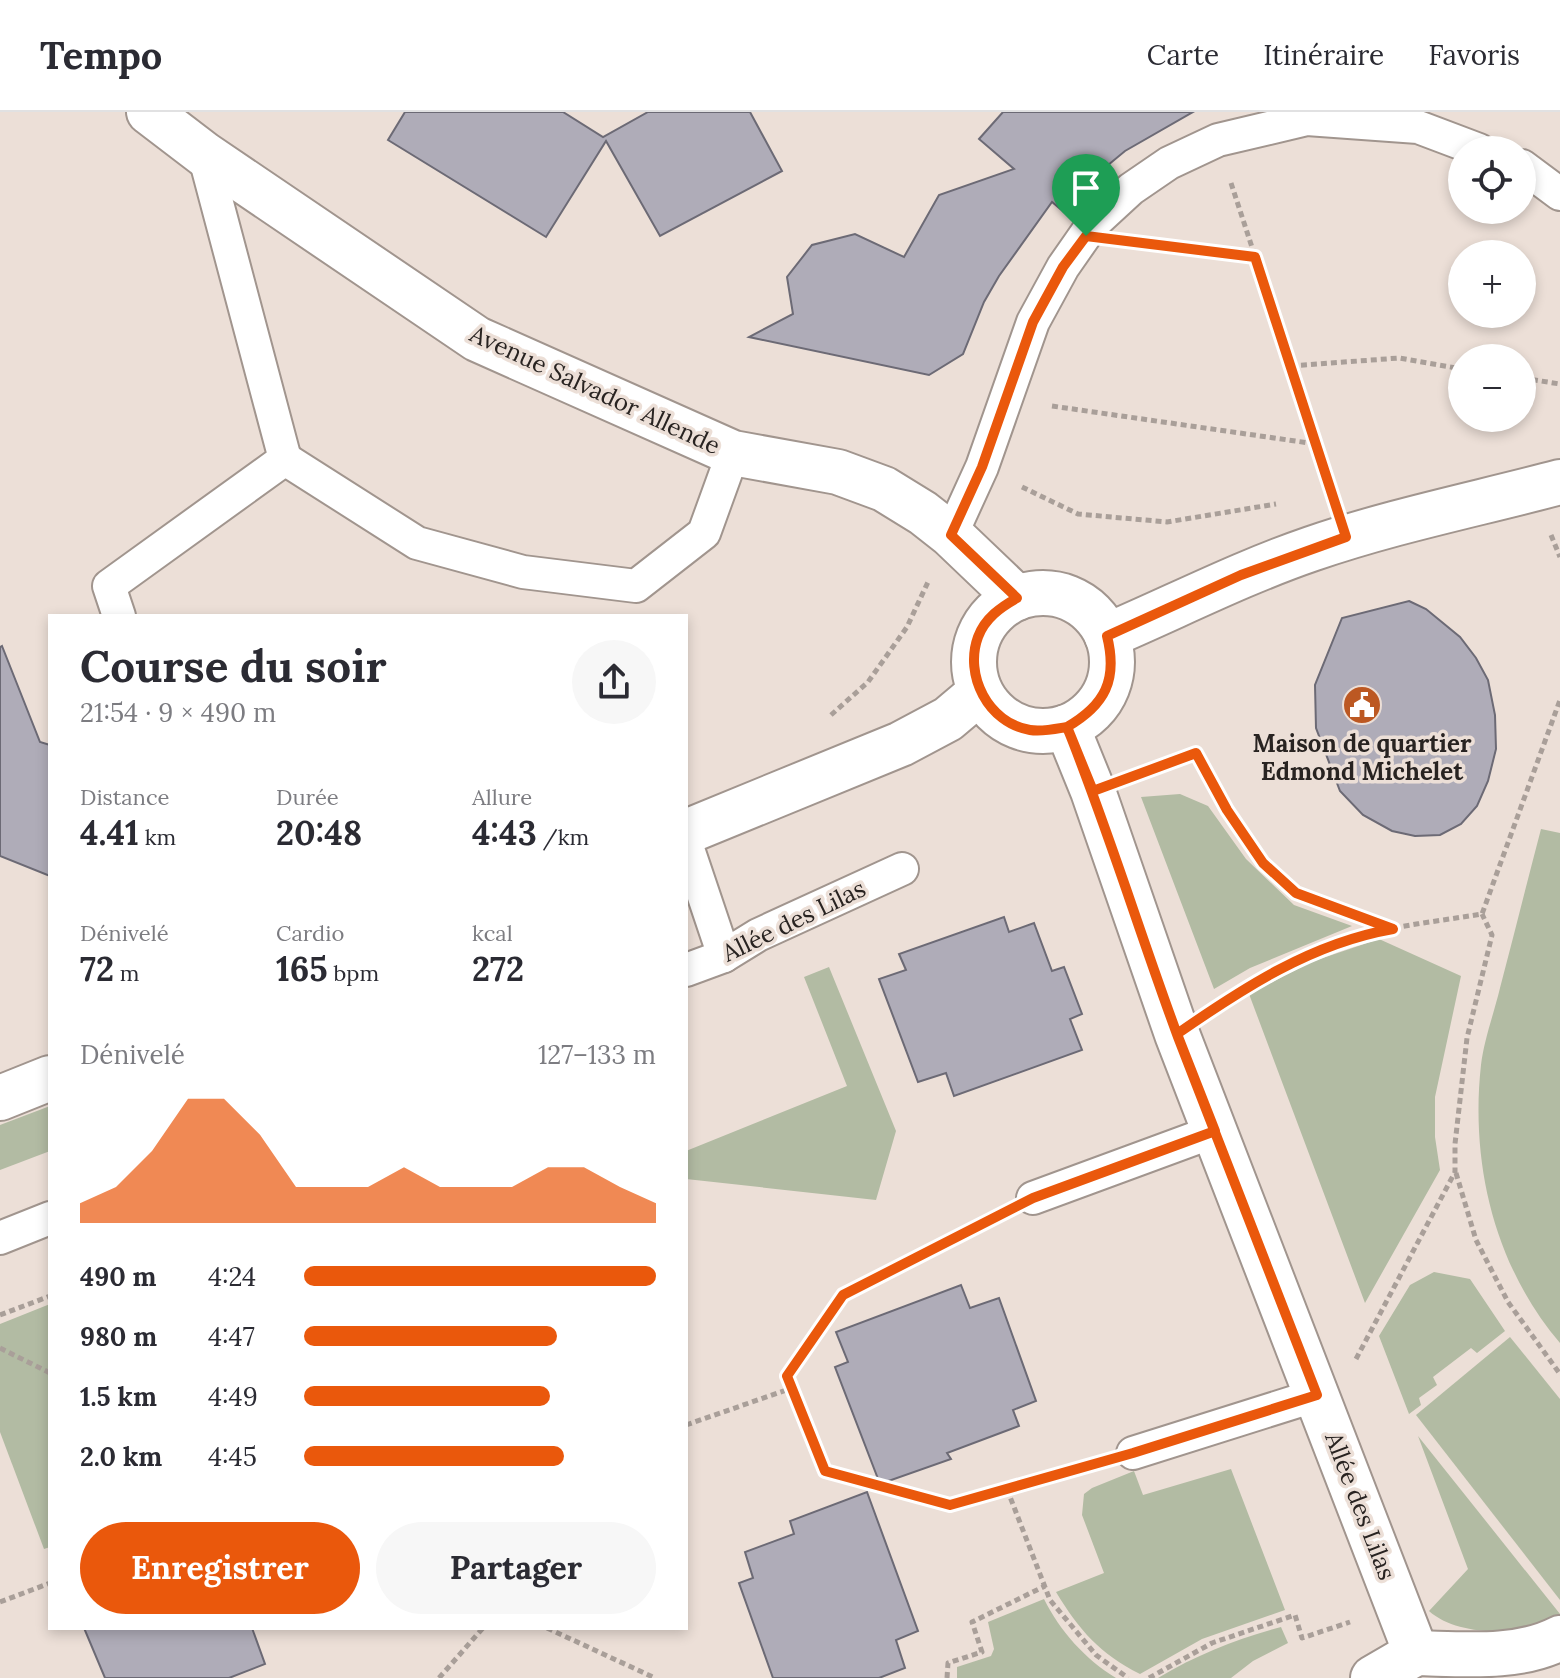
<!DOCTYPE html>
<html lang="fr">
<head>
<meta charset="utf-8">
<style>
	:root { --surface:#fff; --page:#f7f7f7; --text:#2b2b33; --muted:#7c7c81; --line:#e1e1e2; --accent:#ea580c }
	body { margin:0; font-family:Lora,serif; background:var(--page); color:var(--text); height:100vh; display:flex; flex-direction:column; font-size:30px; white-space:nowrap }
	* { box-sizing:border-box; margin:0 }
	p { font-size:26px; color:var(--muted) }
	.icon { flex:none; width:44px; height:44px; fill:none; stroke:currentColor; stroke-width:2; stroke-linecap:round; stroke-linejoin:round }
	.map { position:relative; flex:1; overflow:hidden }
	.sheet { position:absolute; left:48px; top:502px; width:640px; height:1016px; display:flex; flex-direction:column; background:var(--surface); border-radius:0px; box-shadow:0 4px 12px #0003 }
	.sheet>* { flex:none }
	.fabs { position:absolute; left:1448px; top:24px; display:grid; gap:16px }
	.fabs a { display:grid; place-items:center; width:88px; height:88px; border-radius:50%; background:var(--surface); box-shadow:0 4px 12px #0003; font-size:40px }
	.pin { position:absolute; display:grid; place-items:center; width:68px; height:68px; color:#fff; margin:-82px -34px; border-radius:50% 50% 50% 0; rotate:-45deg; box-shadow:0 0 8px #0007 }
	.pin .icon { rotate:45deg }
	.round { display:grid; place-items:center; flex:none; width:84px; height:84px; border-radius:42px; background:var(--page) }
	.summary { display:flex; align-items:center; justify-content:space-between; height:136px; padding:0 32px }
	h1 { font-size:44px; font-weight:800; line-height:60px }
	.metrics { display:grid; grid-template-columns:repeat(3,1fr); gap:12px; height:136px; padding:8px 32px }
	.metrics div { display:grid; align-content:center }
	.metrics b { font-size:34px; font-weight:800 }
	.metrics small { font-size:22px; font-weight:400 }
	.metrics p { font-size:22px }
	.chart { height:224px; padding:16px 32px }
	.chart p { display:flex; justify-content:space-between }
	.chart svg { width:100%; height:144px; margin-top:8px; fill:var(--accent); opacity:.7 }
	.button { display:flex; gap:16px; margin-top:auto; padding:16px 32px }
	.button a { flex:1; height:92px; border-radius:48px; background:var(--accent); color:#fff; font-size:32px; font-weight:800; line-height:92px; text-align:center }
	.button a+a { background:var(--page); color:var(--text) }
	ul { padding:0 32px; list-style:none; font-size:26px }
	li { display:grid; grid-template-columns:128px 96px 1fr; align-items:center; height:60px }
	li i { height:20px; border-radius:10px; background:var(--accent) }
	header { display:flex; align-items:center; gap:48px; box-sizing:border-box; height:112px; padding:0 40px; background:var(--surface); border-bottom:2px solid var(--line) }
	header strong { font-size:38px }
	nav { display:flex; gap:44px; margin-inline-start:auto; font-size:28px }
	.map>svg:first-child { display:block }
	.green { fill:#b2bba3 }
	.building { fill:#afacb8; stroke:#6c6a75; stroke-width:2 }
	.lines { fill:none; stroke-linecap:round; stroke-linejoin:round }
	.service-casing { stroke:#a1958e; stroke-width:36 }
	.minor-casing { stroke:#a1958e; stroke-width:48 }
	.path { stroke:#a99f99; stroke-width:5; stroke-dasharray:6 4; stroke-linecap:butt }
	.service { stroke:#fff; stroke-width:32 }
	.minor { stroke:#fff; stroke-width:44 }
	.route-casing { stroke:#fff; stroke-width:16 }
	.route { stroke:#ea580c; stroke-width:10 }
	.labels { text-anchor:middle; stroke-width:7; stroke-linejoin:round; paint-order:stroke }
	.street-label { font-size:24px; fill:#282321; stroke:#ecdfd7 }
	.poi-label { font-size:24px; font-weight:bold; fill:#282321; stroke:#ecdfd7 }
</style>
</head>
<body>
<header>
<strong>Tempo</strong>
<nav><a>Carte</a><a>Itinéraire</a><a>Favoris</a></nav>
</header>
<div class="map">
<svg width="1560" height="1566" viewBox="0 0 1560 1566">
	<rect width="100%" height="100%" fill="#ecdfd7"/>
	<g class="green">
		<path d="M1180,682L1208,694L1246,747L1294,793L1352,814L1250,856L1214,877L1141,685Z"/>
		<path d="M1541,717L1560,721V1231C1495,1155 1470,1052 1481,953C1484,928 1494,901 1500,876C1514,823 1527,770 1541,717Z"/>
		<path d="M1379,827L1461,864L1435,985V1025L1440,1058L1365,1191L1249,882L1311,850Z"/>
		<path d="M829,855L896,1019L876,1088L686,1067V1039L847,974L804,865Z"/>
		<path d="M50,994V1039L0,1058V1013Z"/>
		<path d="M1434,1160L1470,1167L1505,1219L1477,1241L1471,1236L1433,1265L1437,1273L1419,1286L1421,1293L1409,1302L1379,1224L1410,1173Z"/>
		<path d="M50,1192V1435L44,1437L0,1320V1212Z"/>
		<path d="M1510,1225L1560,1287V1488L1416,1303Z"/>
		<path d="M1418,1324L1560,1502V1505C1547,1509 1532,1516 1518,1518C1490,1522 1450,1518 1429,1499L1468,1457Z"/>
		<path d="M1231,1357L1285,1498L1202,1527L1140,1562C1100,1542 1079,1518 1056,1480L1104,1461L1082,1403L1084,1382L1092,1376L1134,1359L1143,1383Z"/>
		<path d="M1044,1487C1060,1519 1085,1547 1116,1566H957V1555L991,1544L994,1537L988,1510Z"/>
		<path d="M1281,1515L1288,1531L1253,1549L1231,1566H1158C1198,1542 1237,1527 1281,1515Z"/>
	</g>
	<g class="building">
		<path d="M405,0H563L603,25L648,0H750L782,59L660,124L606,29L546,125L388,28Z"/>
		<path d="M1003,0H1193L1125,39L1090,68L1070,89V105L1052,90L999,164L984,190L963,242L929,263L749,225L793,202L787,165L812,133L855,122L904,145L939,83L1014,57L979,27Z"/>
		<path d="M1409,489L1426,497L1460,525L1476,546L1488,568L1495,603L1496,637L1488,669L1477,694L1461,712L1440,723L1415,724L1392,719L1363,703L1340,679L1316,616L1315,573L1342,506Z"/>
		<path d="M2,534L40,630L50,633V764L0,744V535Z"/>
		<path d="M1004,805L1009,820L1034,811L1052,859L1064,855L1082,902L1070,907L1082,938L954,984L946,961L918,970L879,867L906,858L899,842Z"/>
		<path d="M961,1173L970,1196L999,1186L1036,1289L1013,1298L1019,1314L947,1341L951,1347L880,1372L835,1255L848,1250L836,1220Z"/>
		<path d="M867,1380L918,1519L896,1528L905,1556L879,1566H773L739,1471L753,1466L745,1440L794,1422L790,1409Z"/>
		<path d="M84,1516H252L265,1552L229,1566H105Z"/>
	</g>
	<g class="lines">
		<g class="service-casing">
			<g id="service">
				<path d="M1522,54L1560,82"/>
				<path d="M285,347L417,431L523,460L636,474L704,421L733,341"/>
				<path d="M951,423L982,355L1033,210L1063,155L1093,112L1131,77L1169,51L1218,28L1307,7L1418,15L1479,38"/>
				<path d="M119,504L109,474L285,347L204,42"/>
				<path d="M686,731L724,844"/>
				<path d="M686,858L724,844L758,823L902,757"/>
				<path d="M1033,1086L1215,1019"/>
				<path d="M0,1126L50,1106"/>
				<path d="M1133,1341L1317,1283"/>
			</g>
		</g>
		<g class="minor-casing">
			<g id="minor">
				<path d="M149,0L204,42L477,227L733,341L838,360L884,377L923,401L951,423L1017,486"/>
				<circle cx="1043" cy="550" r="69"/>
				<path d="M1107,524C1175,495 1241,461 1311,437C1392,409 1477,392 1560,370"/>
				<path d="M1067,615L1093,679L1177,922L1416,1541L1373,1566"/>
				<path d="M686,720L901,632L948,607L980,580"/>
				<path d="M0,986L50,966"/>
				<path d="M1416,1541C1463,1542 1517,1548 1560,1526"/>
			</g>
		</g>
		<g class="path">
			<path d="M1231,71L1331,377"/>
			<path d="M1141,130L1255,145"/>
			<path d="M1291,254L1399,246L1462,257"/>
			<path d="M1522,266L1560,272"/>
			<path d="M1052,294L1316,332"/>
			<path d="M1022,375L1078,402L1167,410L1276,392"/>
			<path d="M1551,423L1560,445"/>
			<path d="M831,603L868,570L907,515L928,470"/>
			<path d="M1139,662L1196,641L1227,698L1263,751L1296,781L1389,816"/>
			<path d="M1221,892C1263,862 1322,833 1372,821C1408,812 1446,808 1482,802L1560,588"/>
			<path d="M1456,1061L1476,1128L1508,1190L1560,1262"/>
			<path d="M0,1203L50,1184"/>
			<path d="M0,1236L50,1261"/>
			<path d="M1356,1247L1455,1060V1032L1467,926L1492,823L1482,802"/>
			<path d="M792,1276L825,1359L950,1393L1092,1352"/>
			<path d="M686,1313L792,1276L787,1264L843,1183L993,1106"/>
			<path d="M1007,1377L1050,1488L1096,1543L1128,1566"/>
			<path d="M0,1490L50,1471"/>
			<path d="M547,1516L655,1566"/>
			<path d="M439,1566L483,1516"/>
			<path d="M947,1566L948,1551L982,1540L972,1510L1045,1474"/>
			<path d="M1149,1566L1212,1531L1295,1503L1302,1526L1350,1510"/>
		</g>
		<use href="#service" class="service"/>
		<use href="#minor" class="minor"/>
	</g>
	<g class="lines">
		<g class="route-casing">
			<path id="route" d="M1086,124L1063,155L1033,210L982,355L951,423L1017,486C1001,495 985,506 978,525C964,563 988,611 1030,618C1042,620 1055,617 1067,615C1108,717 1140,822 1178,925C1223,1044 1271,1163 1317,1283L1133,1341L950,1393L825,1359L787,1264L843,1183L1033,1086L1215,1019L1177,922C1243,876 1312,831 1393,817L1296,781L1263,751L1227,698L1196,641L1093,679L1067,615C1105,593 1118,568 1107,524L1241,463L1346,425L1255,145L1086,124"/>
		</g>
		<use href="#route" class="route"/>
	</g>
	<defs>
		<g id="civic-disc" transform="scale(2)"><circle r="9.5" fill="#bc5822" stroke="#ecdfd7"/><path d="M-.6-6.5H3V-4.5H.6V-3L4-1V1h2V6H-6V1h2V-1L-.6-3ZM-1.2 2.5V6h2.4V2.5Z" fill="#fff"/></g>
	</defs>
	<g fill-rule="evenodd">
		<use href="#civic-disc" x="1362" y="593"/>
	</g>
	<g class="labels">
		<g class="street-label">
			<text transform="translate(595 278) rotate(25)" y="8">Avenue Salvador Allende</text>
			<text transform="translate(794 809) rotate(-26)" y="8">Allée des Lilas</text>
			<text transform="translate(1360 1394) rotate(69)" y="8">Allée des Lilas</text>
		</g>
		<g class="poi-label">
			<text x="1362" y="640">Maison de quartier<tspan x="1362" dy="28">Edmond Michelet</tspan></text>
		</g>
	</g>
</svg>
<div class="fabs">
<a><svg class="icon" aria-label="locate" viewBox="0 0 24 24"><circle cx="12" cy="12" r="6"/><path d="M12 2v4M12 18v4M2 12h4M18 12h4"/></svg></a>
<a>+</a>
<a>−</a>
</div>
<div class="pin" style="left:1086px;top:124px;background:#1e9e55"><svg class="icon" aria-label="arrive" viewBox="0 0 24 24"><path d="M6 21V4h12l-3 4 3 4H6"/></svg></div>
<section class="sheet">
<div class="summary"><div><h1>Course du soir</h1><p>21:54 · 9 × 490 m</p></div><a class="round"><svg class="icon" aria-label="share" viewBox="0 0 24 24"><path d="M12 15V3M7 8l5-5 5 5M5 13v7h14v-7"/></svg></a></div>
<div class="metrics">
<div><p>Distance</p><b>4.41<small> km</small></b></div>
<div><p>Durée</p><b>20:48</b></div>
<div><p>Allure</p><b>4:43<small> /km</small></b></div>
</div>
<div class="metrics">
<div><p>Dénivelé</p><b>72<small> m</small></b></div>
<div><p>Cardio</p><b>165<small> bpm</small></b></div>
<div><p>kcal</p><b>272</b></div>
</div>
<div class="chart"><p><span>Dénivelé</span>127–133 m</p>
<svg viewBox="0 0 160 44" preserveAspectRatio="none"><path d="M0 44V38L10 33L20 22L30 6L40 6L50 17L60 33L70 33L80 33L90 27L100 33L110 33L120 33L130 27L140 27L150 33L160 38V44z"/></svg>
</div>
<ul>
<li><b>490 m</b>4:24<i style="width:100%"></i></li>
<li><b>980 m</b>4:47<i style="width:72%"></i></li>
<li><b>1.5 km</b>4:49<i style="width:70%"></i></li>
<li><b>2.0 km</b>4:45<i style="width:74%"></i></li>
</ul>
<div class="button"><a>Enregistrer</a><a>Partager</a></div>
</section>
</div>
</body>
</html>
